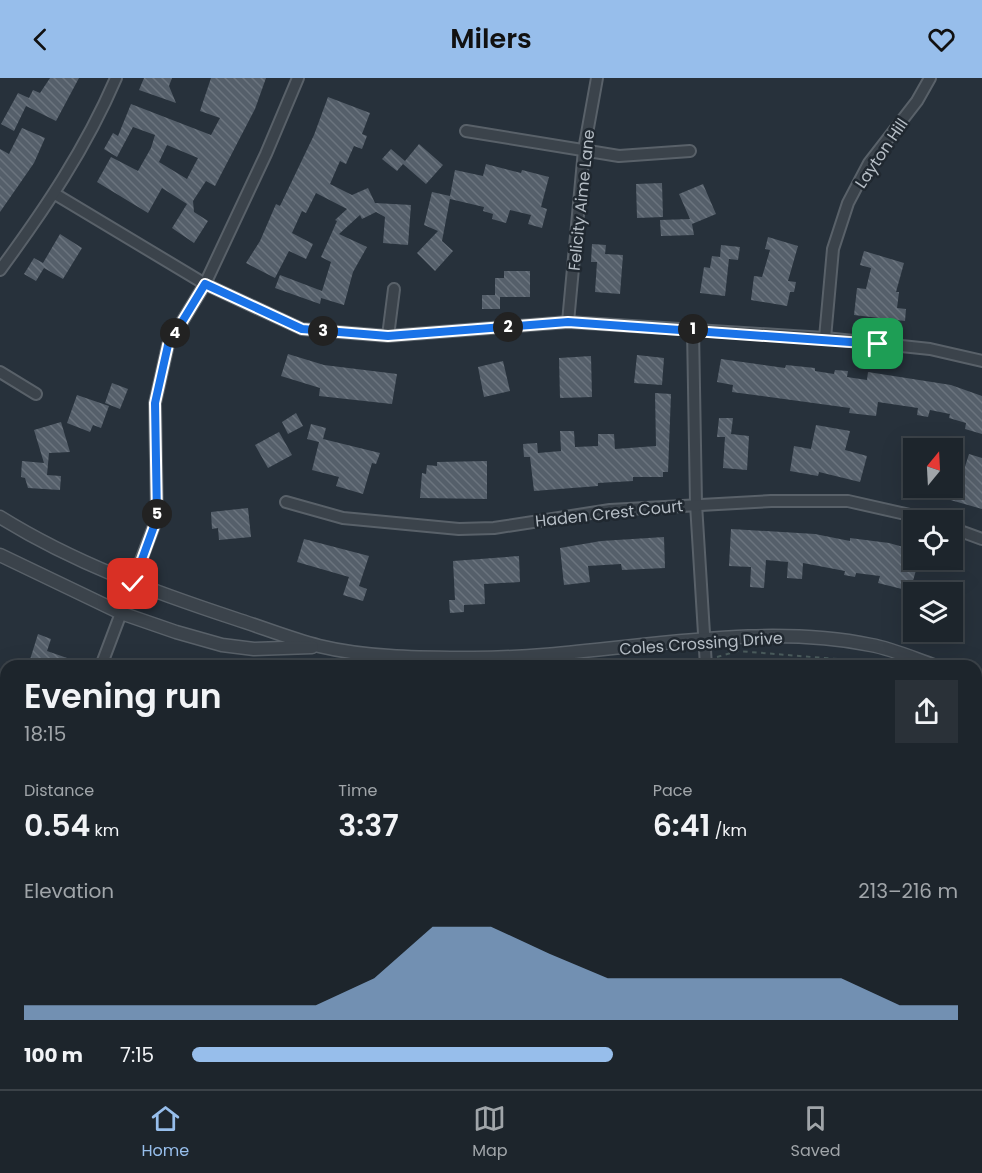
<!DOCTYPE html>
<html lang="en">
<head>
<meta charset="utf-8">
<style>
	:root { --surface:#1d252c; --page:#2a3138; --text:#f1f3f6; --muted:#a0a5a9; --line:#3b4248; --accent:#97beeb }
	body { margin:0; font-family:Poppins,sans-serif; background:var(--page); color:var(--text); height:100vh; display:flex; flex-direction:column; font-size:22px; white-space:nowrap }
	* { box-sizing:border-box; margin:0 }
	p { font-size:20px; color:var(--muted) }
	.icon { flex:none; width:33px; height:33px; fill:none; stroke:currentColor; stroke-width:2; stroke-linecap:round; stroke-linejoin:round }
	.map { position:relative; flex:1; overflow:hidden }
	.drawer { position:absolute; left:0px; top:582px; width:982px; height:429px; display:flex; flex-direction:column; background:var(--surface); border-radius:18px 18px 0 0; box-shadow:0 6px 24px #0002,0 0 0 2px var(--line) }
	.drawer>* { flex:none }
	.needle { width:39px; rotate:18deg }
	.controls { position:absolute; left:903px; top:360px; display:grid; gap:12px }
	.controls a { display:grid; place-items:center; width:60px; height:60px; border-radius:0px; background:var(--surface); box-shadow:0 6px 24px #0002,0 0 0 2px var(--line); font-size:30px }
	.pin { position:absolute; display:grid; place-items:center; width:51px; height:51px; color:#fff; margin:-26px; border-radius:12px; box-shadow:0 3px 9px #0006 }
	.km { position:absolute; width:30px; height:30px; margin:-15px; border-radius:50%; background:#222; color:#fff; font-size:16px; line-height:30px; text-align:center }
	.round { display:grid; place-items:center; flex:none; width:63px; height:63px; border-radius:0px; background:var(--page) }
	.summary { display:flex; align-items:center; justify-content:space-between; height:102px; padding:0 24px }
	h1 { font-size:33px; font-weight:600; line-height:45px }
	.stats { display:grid; grid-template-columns:repeat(3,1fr); gap:9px; height:102px; padding:6px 24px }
	.stats div { display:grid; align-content:center }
	.stats b { font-size:30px; font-weight:600 }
	.stats small { font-size:16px; font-weight:400 }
	.stats p { font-size:16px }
	.chart { height:168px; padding:12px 24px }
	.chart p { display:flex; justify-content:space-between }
	.chart svg { width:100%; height:108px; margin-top:6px; fill:var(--accent); opacity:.7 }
	ul { padding:0 24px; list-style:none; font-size:20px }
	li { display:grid; grid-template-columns:96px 72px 1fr; align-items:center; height:45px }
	li i { height:15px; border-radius:8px; background:var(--accent) }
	header { display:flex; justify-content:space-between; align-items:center; height:78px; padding:0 24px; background:var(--accent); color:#111; font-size:27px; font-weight:600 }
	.dock { display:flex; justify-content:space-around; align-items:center; height:84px; border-top:2px solid var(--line); background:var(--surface); font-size:16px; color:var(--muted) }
	.dock a { display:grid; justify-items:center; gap:3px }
	.dock .on { color:var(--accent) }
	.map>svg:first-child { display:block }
	.grass { fill:url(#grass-dots) }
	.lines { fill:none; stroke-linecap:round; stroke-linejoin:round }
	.stream { stroke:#3f5061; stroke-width:4 }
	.building { fill:url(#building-back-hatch); fill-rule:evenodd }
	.minor-casing { stroke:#596169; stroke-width:14 }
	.tertiary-casing { stroke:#596169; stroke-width:15 }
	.path { stroke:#4b5c5d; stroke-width:2; stroke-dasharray:4.5 4.5; stroke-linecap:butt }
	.minor { stroke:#3b434b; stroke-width:10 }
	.tertiary { stroke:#3b434b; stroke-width:12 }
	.route-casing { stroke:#fff; stroke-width:12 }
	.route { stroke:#1a73e8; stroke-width:8 }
	.labels { text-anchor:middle; stroke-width:5; stroke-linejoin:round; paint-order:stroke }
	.street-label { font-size:16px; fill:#b6bec6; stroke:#202830 }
</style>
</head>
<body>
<header><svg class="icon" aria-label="back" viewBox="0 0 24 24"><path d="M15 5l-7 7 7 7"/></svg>Milers<svg class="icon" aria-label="heart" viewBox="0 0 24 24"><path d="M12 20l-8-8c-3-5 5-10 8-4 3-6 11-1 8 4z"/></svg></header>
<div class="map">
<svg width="982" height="1011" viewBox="0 0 982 1011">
	<defs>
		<pattern id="grass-dots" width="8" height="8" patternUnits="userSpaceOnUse" patternTransform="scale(1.5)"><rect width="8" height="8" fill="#2c3f3e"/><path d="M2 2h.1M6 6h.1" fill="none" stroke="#485958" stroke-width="1.8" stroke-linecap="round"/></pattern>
		<pattern id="building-back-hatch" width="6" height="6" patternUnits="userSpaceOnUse" patternTransform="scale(1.5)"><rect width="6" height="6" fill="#555f6a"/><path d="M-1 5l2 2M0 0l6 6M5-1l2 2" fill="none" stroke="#6b747e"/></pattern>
	</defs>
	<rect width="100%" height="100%" fill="#27313b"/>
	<g class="grass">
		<path d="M982,728V889L977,897L976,735Z"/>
		<path d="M791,1005H901L899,1011H789Z"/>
	</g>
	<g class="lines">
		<g class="stream">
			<path d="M976,821L982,814"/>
			<path d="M843,1011L845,1005"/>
		</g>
	</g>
	<g class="building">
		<path d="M50,0H79L56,43L26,28L14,53L1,46L18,15L29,20L33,12L40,15Z"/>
		<path d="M144,0H172L169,8L176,25L139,12Z"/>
		<path d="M211,0H266L255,31L215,108L206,103L193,123L194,134L208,143L194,165L172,150L187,126L162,110L148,135L97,104L111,79L138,93L151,70L155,57L133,49L117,79L104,71L113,55L118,58L131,26L211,57L220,40L200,33ZM167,67L198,80L187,101L159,84Z"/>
		<path d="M328,19L370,35L362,56L367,58L362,71L354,68L346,86L340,83L330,106L352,117L368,110L375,125L411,127L408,167L383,165L385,139L376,134L362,141L360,137L339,156L367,169L353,194L344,227L321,220L320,226L275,210L280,197L322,213L331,184L321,179L337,143L335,142L347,131L316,115L306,135L302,133L292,155L313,166L306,181L289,173L275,200L246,185L260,163L276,126L280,128L314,57Z"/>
		<path d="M22,50L45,60L34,85L0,134V71L9,76Z"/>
		<path d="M419,66L443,87L426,106L403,86L397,93L382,81L391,71L405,83Z"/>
		<path d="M486,86L521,95L522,92L549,99L541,129L547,131L542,150L528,146L531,137L510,132L506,145L492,141L493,136L483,133L484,129L450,121L442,163L453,173L435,193L417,175L438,153L424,147L432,114L450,118L455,92L483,98Z"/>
		<path d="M662,105L663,139L637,140L636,106Z"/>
		<path d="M703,106L716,136L692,146L694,157L661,158L660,142L690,141L679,116Z"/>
		<path d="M60,156L82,170L63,201L44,190L36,203L24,196L34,180L43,185Z"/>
		<path d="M768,159L798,168L788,203L796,204L794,214H790L787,228L751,222L754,198L762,199L770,172L765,171Z"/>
		<path d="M592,166L606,167L605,176L623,177L620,216L595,214L597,184H591Z"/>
		<path d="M721,167L740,169L738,182L729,181L725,218L700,215L704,189L710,190L712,178L720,179Z"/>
		<path d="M864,173L904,185L896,214H899L897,230L906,231L905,243L854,237L857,210L866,211L871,190L860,187Z"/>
		<path d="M504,193H530V219H500V231H482V217H495V200H504Z"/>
		<path d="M288,276L324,287L397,296L392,326L319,318L320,310L281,298Z"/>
		<path d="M637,277L664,280L662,307L634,305Z"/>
		<path d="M591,278L592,319L560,320L559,280Z"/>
		<path d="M721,281L785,290L786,287L815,290V293L834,296L835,292L848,293L847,299L867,302L868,294L951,307L982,318V356L965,351L966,345L949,340L950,336L930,332L928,339L917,337L918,330L878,324L876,338L849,335L850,330L732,314L733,307L717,304Z"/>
		<path d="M503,283L510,313L484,319L478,289Z"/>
		<path d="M112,305L128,311L120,331L105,325Z"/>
		<path d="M655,315L671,316L668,394H663V399H633V403L598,405V408L534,413L530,379H524L523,366L537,365L538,375L561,373L560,353H574L575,369L598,368V356H614L615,371L656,368Z"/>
		<path d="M77,317L109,328L101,350L93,347L90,354L67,345Z"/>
		<path d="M296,335L303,348L288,356L282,344Z"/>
		<path d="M719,340H733L731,356L749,358L747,392L723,390L725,359H717Z"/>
		<path d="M61,344L70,374L49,375L47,397L61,398L60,412L28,410L25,400L21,399L22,383L44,385L34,352Z"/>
		<path d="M311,346L326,350L323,361L380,375L376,386L372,385L363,416L336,408L339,399L312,392L319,364L307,361Z"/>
		<path d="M816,347L850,353L845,372L867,378L860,404L819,394L818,398L790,393L794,368L811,371Z"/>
		<path d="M279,354L292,377L268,390L255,367Z"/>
		<path d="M969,376L982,380V431L940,419L943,410H952V395L962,398Z"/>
		<path d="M487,383V421L420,420L422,395L426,396L427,387L437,388V384Z"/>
		<path d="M248,430L251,459L219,462L218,450L212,451L211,434Z"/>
		<path d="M731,451L815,456L850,463V460L889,465L914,472V482H919L910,513L878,505L880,498L856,495L855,499L844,497L845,493L803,485L802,501L787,500L788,484L766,482L764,510L750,509L751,489L729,488Z"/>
		<path d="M664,459L665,490L622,492L621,486L588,488L590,504L564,507L560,470L601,463Z"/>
		<path d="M304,461L369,478L359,508L367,511L363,523L343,517L349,499L297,484Z"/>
		<path d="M519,478L520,504L484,506L485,526L464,527V534L450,535L449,522H455L453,483Z"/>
		<path d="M38,556L51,561L47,573L67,580L65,588H28Z"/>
	</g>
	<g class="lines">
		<g class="minor-casing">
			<g id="minor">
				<path d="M466,53L619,78L690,73"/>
				<path d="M55,116L205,206L302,251L388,258L568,244L825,260L930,271L982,283"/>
				<path d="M0,192C45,131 86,70 116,0"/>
				<path d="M568,244L584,72L597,0"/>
				<path d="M693,251L696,426L706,588"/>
				<path d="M388,258L394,211"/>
				<path d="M825,260L833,171L848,125L869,85L917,23L930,0"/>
				<path d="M0,294L36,316"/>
				<path d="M286,424L343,440L459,451L494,450L610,432L771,423H848L932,442"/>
				<path d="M952,450L982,461"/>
				<path d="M101,588L157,440L155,325L168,267L205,206L266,76L298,0"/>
				<path d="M0,615L6,618"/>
				<path d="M0,804L6,806"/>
				<path d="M0,831L6,821"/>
				<path d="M95,1011L100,1005"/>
				<path d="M307,1011L312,1005"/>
				<path d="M699,1011L701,1005"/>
			</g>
		</g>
		<g class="tertiary-casing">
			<g id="tertiary">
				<path d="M0,439C74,485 154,514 236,541C264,550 291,561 319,568C368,580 424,580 474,580C603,580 744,541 871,567C893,571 915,581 936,588"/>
				<path d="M0,477L121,535L176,554L222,567L254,571L312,569"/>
				<path d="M976,605L982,608"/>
			</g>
		</g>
		<g class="path">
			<path d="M717,579L738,573L849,582L862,588"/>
			<path d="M976,627L982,630"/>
			<path d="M976,756L982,749"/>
			<path d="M976,882L982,874"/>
			<path d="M801,1011L803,1005"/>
			<path d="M886,1011L889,1005"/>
		</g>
		<use href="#minor" class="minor"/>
		<use href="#tertiary" class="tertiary"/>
	</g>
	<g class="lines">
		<g class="route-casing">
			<path id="route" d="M133,506L157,440L155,325L168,267L205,206L302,251L388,258L568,244L878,266"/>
		</g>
		<use href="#route" class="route"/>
	</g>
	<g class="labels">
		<g class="street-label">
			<text transform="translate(881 75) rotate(-56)" y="6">Layton Hill</text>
			<text transform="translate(581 122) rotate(-84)" y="6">Felicity Aime Lane</text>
			<text transform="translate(609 435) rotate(-6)" y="6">Haden Crest Court</text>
			<text transform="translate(701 565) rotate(-4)" y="6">Coles Crossing Drive</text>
		</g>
	</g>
</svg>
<div class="controls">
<a><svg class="needle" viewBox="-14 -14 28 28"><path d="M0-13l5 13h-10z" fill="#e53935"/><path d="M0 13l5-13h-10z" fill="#a0a5a9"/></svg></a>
<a><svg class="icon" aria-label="locate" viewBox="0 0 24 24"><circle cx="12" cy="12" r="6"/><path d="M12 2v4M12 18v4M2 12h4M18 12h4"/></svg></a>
<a><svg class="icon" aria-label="layers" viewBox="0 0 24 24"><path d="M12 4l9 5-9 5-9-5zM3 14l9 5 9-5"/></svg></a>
</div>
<div class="pin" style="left:878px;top:266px;background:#1e9e55"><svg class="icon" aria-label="arrive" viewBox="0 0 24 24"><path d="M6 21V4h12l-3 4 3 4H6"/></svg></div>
<div class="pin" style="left:133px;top:506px;background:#d93025"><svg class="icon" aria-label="check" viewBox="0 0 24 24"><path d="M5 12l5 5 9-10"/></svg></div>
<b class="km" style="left:693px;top:251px">1</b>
<b class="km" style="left:508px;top:249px">2</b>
<b class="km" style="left:323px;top:253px">3</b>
<b class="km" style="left:175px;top:255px">4</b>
<b class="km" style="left:157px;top:436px">5</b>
<section class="drawer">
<div class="summary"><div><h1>Evening run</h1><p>18:15</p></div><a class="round"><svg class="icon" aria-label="share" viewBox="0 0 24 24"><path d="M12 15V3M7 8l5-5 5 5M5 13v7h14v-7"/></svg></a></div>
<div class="stats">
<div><p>Distance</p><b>0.54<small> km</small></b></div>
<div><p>Time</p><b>3:37</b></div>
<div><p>Pace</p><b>6:41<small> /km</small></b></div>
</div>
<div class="chart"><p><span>Elevation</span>213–216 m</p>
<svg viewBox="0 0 160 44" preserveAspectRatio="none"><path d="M0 44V38L10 38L20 38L30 38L40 38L50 38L60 27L70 6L80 6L90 17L100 27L110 27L120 27L130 27L140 27L150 38L160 38V44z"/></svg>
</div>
<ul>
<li><b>100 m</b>7:15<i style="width:55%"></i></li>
</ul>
</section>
</div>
<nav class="dock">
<a class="on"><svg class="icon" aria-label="home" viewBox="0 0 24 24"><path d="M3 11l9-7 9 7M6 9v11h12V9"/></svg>Home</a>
<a><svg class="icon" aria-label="map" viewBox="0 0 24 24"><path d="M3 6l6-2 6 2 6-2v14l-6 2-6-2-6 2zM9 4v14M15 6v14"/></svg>Map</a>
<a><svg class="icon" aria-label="saved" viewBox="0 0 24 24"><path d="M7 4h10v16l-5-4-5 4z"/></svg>Saved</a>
</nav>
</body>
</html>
